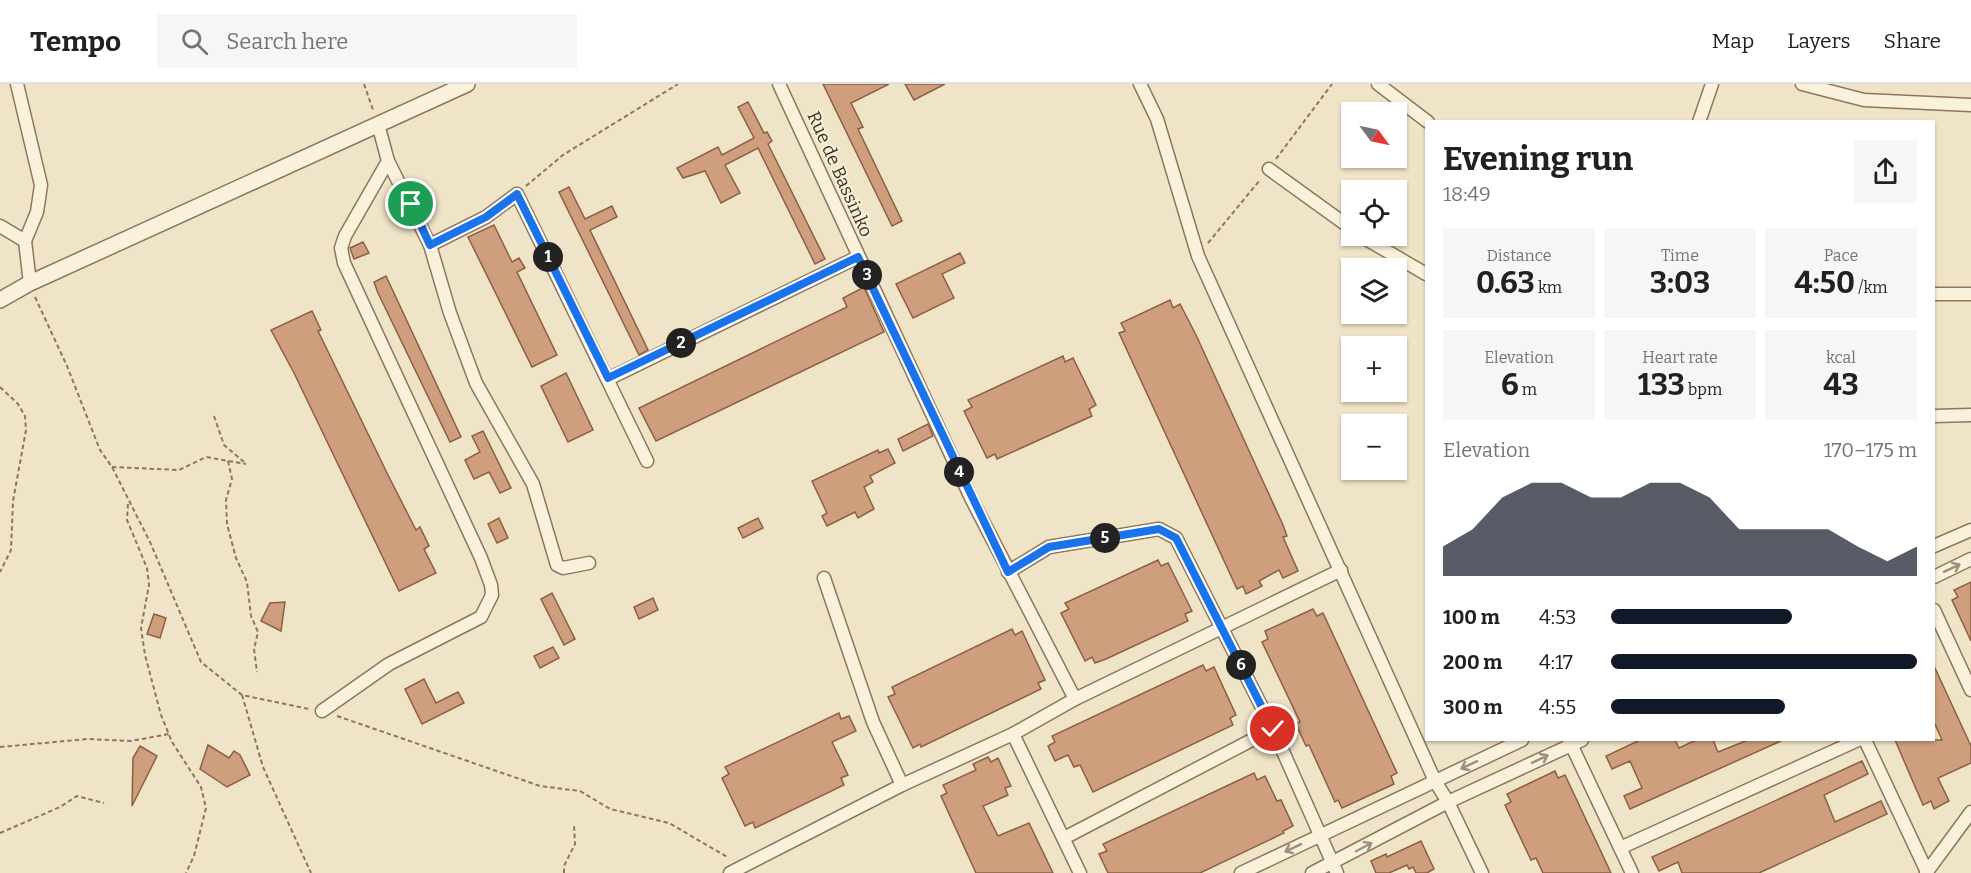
<!DOCTYPE html>
<html lang="en">
<head>
<meta charset="utf-8">
<style>
	:root { --surface:#fff; --page:#f6f6f6; --text:#202124; --muted:#757577; --line:#e0e0e0; --accent:#111827 }
	body { margin:0; font-family:Bitter,serif; background:var(--page); color:var(--text); height:100vh; display:flex; flex-direction:column; font-size:22px; white-space:nowrap }
	* { box-sizing:border-box; margin:0 }
	p { font-size:20px; color:var(--muted) }
	.icon { flex:none; width:33px; height:33px; fill:none; stroke:currentColor; stroke-width:2; stroke-linecap:round; stroke-linejoin:round }
	.map { position:relative; flex:1; overflow:hidden }
	.side { position:absolute; left:1425px; top:36px; width:510px; height:621px; display:flex; flex-direction:column; background:var(--surface); border-radius:0px; box-shadow:0 2px 4px #0004 }
	.side>* { flex:none }
	.needle { width:39px; rotate:123deg }
	.tools { position:absolute; left:1341px; top:18px; display:grid; gap:12px }
	.tools a { display:grid; place-items:center; width:66px; height:66px; border-radius:0px; background:var(--surface); box-shadow:0 2px 4px #0004; font-size:30px }
	.pin { position:absolute; display:grid; place-items:center; width:51px; height:51px; color:#fff; margin:-26px; border:3px solid #fff; border-radius:50%; box-shadow:0 2px 6px #0007 }
	.km { position:absolute; width:30px; height:30px; margin:-15px; border-radius:50%; background:#222; color:#fff; font-size:16px; line-height:30px; text-align:center }
	.round { display:grid; place-items:center; flex:none; width:63px; height:63px; border-radius:0px; background:var(--page) }
	.head { display:flex; align-items:center; justify-content:space-between; height:102px; padding:0 18px }
	h1 { font-size:33px; font-weight:700; line-height:45px }
	.stats { display:grid; grid-template-columns:repeat(3,1fr); gap:9px; height:102px; padding:6px 18px }
	.stats div { display:grid; align-content:center; border-radius:0px; background:var(--page); text-align:center }
	.stats b { font-size:30px; font-weight:700 }
	.stats small { font-size:16px; font-weight:400 }
	.stats p { font-size:16px }
	.chart { height:168px; padding:12px 18px }
	.chart p { display:flex; justify-content:space-between }
	.chart svg { width:100%; height:108px; margin-top:6px; fill:var(--accent); opacity:.7 }
	ul { padding:0 18px; list-style:none; font-size:20px }
	li { display:grid; grid-template-columns:96px 72px 1fr; align-items:center; height:45px }
	li i { height:15px; border-radius:8px; background:var(--accent) }
	header { display:flex; align-items:center; gap:36px; box-sizing:border-box; height:84px; padding:0 30px; background:var(--surface); border-bottom:2px solid var(--line) }
	header strong { font-size:28px }
	nav { display:flex; gap:33px; margin-inline-start:auto; font-size:21px }
	.search { width:420px; height:54px; background:var(--page); display:flex; align-items:center; gap:15px; box-sizing:border-box; padding:0 21px; border-radius:0px; color:var(--muted); font-size:22px }
	.map>svg:first-child { display:block }
	.building { fill:#cf9f7d; stroke:#8d5f41; stroke-width:1.5 }
	.lines { fill:none; stroke-linecap:round; stroke-linejoin:round }
	.minor-casing { stroke:#8d765c; stroke-width:15 }
	.tertiary-casing { stroke:#8d765c; stroke-width:18 }
	.path { stroke:#8d765c; stroke-width:2; stroke-dasharray:4.5 3; stroke-linecap:butt }
	.minor { stroke:#faf1dc; stroke-width:12 }
	.tertiary { stroke:#faf1dc; stroke-width:15 }
	.oneway { stroke:#9c907e }
	.route-casing { stroke:#fff; stroke-width:12 }
	.route { stroke:#1a73e8; stroke-width:8 }
	.labels { text-anchor:middle; stroke-width:4.5; stroke-linejoin:round; paint-order:stroke }
	.street-label { font-size:18px; fill:#3d2e20; stroke:#f7eed8 }
</style>
</head>
<body>
<header>
<strong>Tempo</strong>
<div class="search"><svg class="icon" aria-label="search" viewBox="0 0 24 24"><circle cx="10" cy="10" r="6"/><path d="M15 15l6 6"/></svg>Search here</div>
<nav><a>Map</a><a>Layers</a><a>Share</a></nav>
</header>
<div class="map">
<svg width="1971" height="789" viewBox="0 0 1971 789">
	<rect width="100%" height="100%" fill="#f0e4c8"/>
	<g class="building">
		<path d="M823,0H889L851,19L863,43L858,45L902,137L892,142Z"/>
		<path d="M905,0H945L914,16Z"/>
		<path d="M748,18L764,49L767,48L772,57L768,60L825,175L815,180L758,64L725,81L740,109L721,119L705,87L683,94L677,84L718,63L722,71L754,54L738,23Z"/>
		<path d="M569,103L585,135L612,122L617,133L590,146L648,266L639,271L559,108Z"/>
		<path d="M494,141L512,178L519,174L525,184L517,188L557,271L532,283L468,153Z"/>
		<path d="M363,158L369,169L354,175L350,164Z"/>
		<path d="M960,169L965,179L942,190L954,214L913,234L896,200Z"/>
		<path d="M386,192L461,353L450,358L378,209L374,198Z"/>
		<path d="M864,203L884,248L656,357L639,324L847,223L843,214Z"/>
		<path d="M1170,216L1173,224L1180,220L1196,251L1283,441L1287,452L1283,453L1298,487L1283,494L1279,486L1259,497L1262,502L1246,510L1243,502L1237,505L1119,249L1125,247L1121,239Z"/>
		<path d="M312,227L321,246L318,247L389,393L416,446L420,443L429,462L424,465L436,489L399,507L294,289L271,246Z"/>
		<path d="M1063,272L1065,278L1073,274L1096,321L1089,325L1092,332L997,375L995,370L987,374L964,327L972,323L968,316Z"/>
		<path d="M566,289L593,346L568,358L541,302Z"/>
		<path d="M928,340L933,352L903,367L898,355Z"/>
		<path d="M483,347L511,404L500,409L489,388L474,395L465,376L480,368L472,352Z"/>
		<path d="M888,365L895,379L870,392L873,398L864,403L874,425L858,434L855,428L827,442L822,432L827,429L812,397L878,366L879,369Z"/>
		<path d="M499,434L508,454L497,459L488,440Z"/>
		<path d="M758,434L763,444L743,454L738,444Z"/>
		<path d="M1158,476L1161,482L1168,479L1192,527L1185,530L1188,537L1106,575L1095,579L1092,573L1085,577L1061,529L1069,525L1065,519Z"/>
		<path d="M1971,498V557L1952,516L1958,513L1954,506Z"/>
		<path d="M552,509L575,555L564,561L541,515Z"/>
		<path d="M653,514L658,526L639,535L634,523Z"/>
		<path d="M285,518L281,547L261,537L270,519Z"/>
		<path d="M1313,525L1317,532L1323,529L1397,689L1391,692L1394,700L1342,724L1338,716L1335,718L1309,661L1306,662L1296,640L1300,638L1262,558L1268,555L1265,547Z"/>
		<path d="M154,530L166,534L160,554L147,550Z"/>
		<path d="M1012,545L1015,551L1022,547L1045,596L1038,599L1041,605L921,663L920,660L913,664L888,613L895,610L892,603Z"/>
		<path d="M553,563L559,574L540,584L534,572Z"/>
		<path d="M1203,581L1206,587L1214,583L1236,631L1230,634L1233,641L1093,708L1080,681L1074,683L1068,671L1055,677L1048,662L1055,658L1052,652Z"/>
		<path d="M1934,582L1971,662V679L1938,694L1949,717L1934,725L1931,717L1923,721L1895,656H1942L1934,638Z"/>
		<path d="M424,595L436,619L458,608L464,619L422,640L405,605Z"/>
		<path d="M839,629L841,635L849,632L856,647L832,658L848,691L841,694L844,701L755,744L753,738L745,742L722,694L729,690L725,683Z"/>
		<path d="M1640,656H1675L1679,664L1696,656H1713L1718,668L1748,656H1783L1630,725L1624,712L1642,704L1630,677L1612,685L1606,672Z"/>
		<path d="M208,661L229,674L234,667L240,671L250,691L227,703L200,685Z"/>
		<path d="M140,662L157,672L132,722L133,674Z"/>
		<path d="M988,673L991,678L998,674L1011,702L1005,704L1008,711L983,722L998,752L1029,739L1053,789H976L941,712L947,709L943,701L976,686L973,680Z"/>
		<path d="M1862,677L1868,690L1824,711L1835,738L1881,717L1887,730L1759,789H1682L1678,778L1659,787L1652,773Z"/>
		<path d="M1555,687L1558,694L1565,691L1611,789H1543L1536,774L1531,776L1505,721L1511,718L1507,710Z"/>
		<path d="M1254,689L1257,696L1265,692L1277,717L1281,716L1293,742L1283,747L1284,749L1200,789H1108L1099,770L1107,767L1103,760Z"/>
		<path d="M1421,757L1434,785L1427,789H1416L1413,783L1409,785L1407,781L1389,789H1376L1371,777L1386,770L1387,773Z"/>
	</g>
	<g class="lines">
		<g class="minor-casing">
			<g id="minor">
				<path d="M17,0L41,101L37,128L25,157L30,199"/>
				<path d="M779,0L971,414L1075,615"/>
				<path d="M1140,0L1157,35L1198,172L1435,697L1448,718L1482,789"/>
				<path d="M1378,0L1428,38"/>
				<path d="M1802,0L1864,16L1971,21"/>
				<path d="M1699,38L1712,0"/>
				<path d="M388,77L430,161L450,229L476,299L533,400L557,481L563,484L589,479"/>
				<path d="M1269,85L1352,145"/>
				<path d="M0,142L25,157"/>
				<path d="M1361,152L1426,190"/>
				<path d="M430,161L486,133L517,110L647,377"/>
				<path d="M1934,210H1971"/>
				<path d="M608,295L858,173"/>
				<path d="M1934,332L1971,331"/>
				<path d="M1934,462L1971,446"/>
				<path d="M1008,488L1049,463L1159,445L1176,454L1273,645L1337,789"/>
				<path d="M1934,493L1971,475"/>
				<path d="M824,494L873,638L902,701"/>
				<path d="M1934,526L1971,606"/>
				<path d="M322,627L389,580L481,533L492,511L491,501L481,474L344,179L341,164L345,152L388,77L378,40"/>
				<path d="M1013,650L1080,789"/>
				<path d="M1569,656L1632,789"/>
				<path d="M1865,656L1927,788"/>
				<path d="M1064,754L1273,645"/>
				<path d="M1620,764L1858,656"/>
				<path d="M730,789L902,701L1013,650L1075,615L1341,486"/>
				<path d="M1241,789L1522,656"/>
				<path d="M1312,789L1448,718L1582,656"/>
				<path d="M1926,789L1971,728"/>
			</g>
		</g>
		<g class="tertiary-casing">
			<path id="tertiary" d="M0,216L30,199L467,0"/>
		</g>
		<g class="path">
			<path d="M364,0L373,26"/>
			<path d="M1276,75L1332,0"/>
			<path d="M526,102L563,71L678,0"/>
			<path d="M1208,159L1260,96"/>
			<path d="M35,213L67,282L100,366L112,383L150,458L201,578L242,611L309,625"/>
			<path d="M0,303L18,320L25,332L26,346L13,417L11,466L0,488"/>
			<path d="M214,332L224,361L244,378"/>
			<path d="M228,377L232,395L226,416L227,440L236,474L247,498L251,532L258,548L254,565L257,588"/>
			<path d="M112,383L179,386L206,373L246,380"/>
			<path d="M128,420L127,436L147,484L149,501L141,544L145,571L161,631L172,658L201,703L206,724L194,772L186,789"/>
			<path d="M242,611L263,683L311,789"/>
			<path d="M337,632L540,702L580,707L610,725L669,739L729,774"/>
			<path d="M0,663L87,655L131,657L169,650"/>
			<path d="M0,749L60,723L77,712L104,719"/>
			<path d="M564,789V782L575,760L574,740"/>
		</g>
		<use href="#minor" class="minor"/>
		<use href="#tertiary" class="tertiary"/>
	</g>
	<defs><path id="oneway-shaft" d="M-6 0H5M1.5-3L5.5 0L1.5 3" fill="none" stroke-width="1.6" stroke-linecap="round" stroke-linejoin="round" transform="scale(1.5)"/></defs>
	<g class="oneway">
		<use href="#oneway-shaft" transform="translate(1952 484) rotate(-25)"/>
		<use href="#oneway-shaft" transform="translate(1540 675) rotate(-25)"/>
		<use href="#oneway-shaft" transform="translate(1469 681) rotate(155)"/>
		<use href="#oneway-shaft" transform="translate(1364 763) rotate(-28)"/>
		<use href="#oneway-shaft" transform="translate(1293 764) rotate(155)"/>
	</g>
	<g class="lines">
		<g class="route-casing">
			<path id="route" d="M411,120L430,161L486,133L517,110L608,294L858,173L1008,488L1049,463L1159,445L1176,454L1273,645"/>
		</g>
		<use href="#route" class="route"/>
	</g>
	<g class="labels">
		<g class="street-label">
			<text transform="translate(840 90) rotate(66)" y="6">Rue de Bassinko</text>
		</g>
	</g>
</svg>
<div class="tools">
<a><svg class="needle" viewBox="-14 -14 28 28"><path d="M0-13l5 13h-10z" fill="#e53935"/><path d="M0 13l5-13h-10z" fill="#757577"/></svg></a>
<a><svg class="icon" aria-label="locate" viewBox="0 0 24 24"><circle cx="12" cy="12" r="6"/><path d="M12 2v4M12 18v4M2 12h4M18 12h4"/></svg></a>
<a><svg class="icon" aria-label="layers" viewBox="0 0 24 24"><path d="M12 4l9 5-9 5-9-5zM3 14l9 5 9-5"/></svg></a>
<a>+</a>
<a>−</a>
</div>
<div class="pin" style="left:411px;top:120px;background:#1e9e55"><svg class="icon" aria-label="arrive" viewBox="0 0 24 24"><path d="M6 21V4h12l-3 4 3 4H6"/></svg></div>
<div class="pin" style="left:1273px;top:645px;background:#d93025"><svg class="icon" aria-label="check" viewBox="0 0 24 24"><path d="M5 12l5 5 9-10"/></svg></div>
<b class="km" style="left:548px;top:173px">1</b>
<b class="km" style="left:681px;top:259px">2</b>
<b class="km" style="left:867px;top:191px">3</b>
<b class="km" style="left:959px;top:388px">4</b>
<b class="km" style="left:1105px;top:454px">5</b>
<b class="km" style="left:1241px;top:581px">6</b>
<section class="side">
<div class="head"><div><h1>Evening run</h1><p>18:49</p></div><a class="round"><svg class="icon" aria-label="share" viewBox="0 0 24 24"><path d="M12 15V3M7 8l5-5 5 5M5 13v7h14v-7"/></svg></a></div>
<div class="stats">
<div><p>Distance</p><b>0.63<small> km</small></b></div>
<div><p>Time</p><b>3:03</b></div>
<div><p>Pace</p><b>4:50<small> /km</small></b></div>
</div>
<div class="stats">
<div><p>Elevation</p><b>6<small> m</small></b></div>
<div><p>Heart rate</p><b>133<small> bpm</small></b></div>
<div><p>kcal</p><b>43</b></div>
</div>
<div class="chart"><p><span>Elevation</span>170–175 m</p>
<svg viewBox="0 0 160 44" preserveAspectRatio="none"><path d="M0 44V32L10 25L20 12L30 6L40 6L50 12L60 12L70 6L80 6L90 12L100 25L110 25L120 25L130 25L140 32L150 38L160 32V44z"/></svg>
</div>
<ul>
<li><b>100 m</b>4:53<i style="width:59%"></i></li>
<li><b>200 m</b>4:17<i style="width:100%"></i></li>
<li><b>300 m</b>4:55<i style="width:57%"></i></li>
</ul>
</section>
</div>
</body>
</html>
